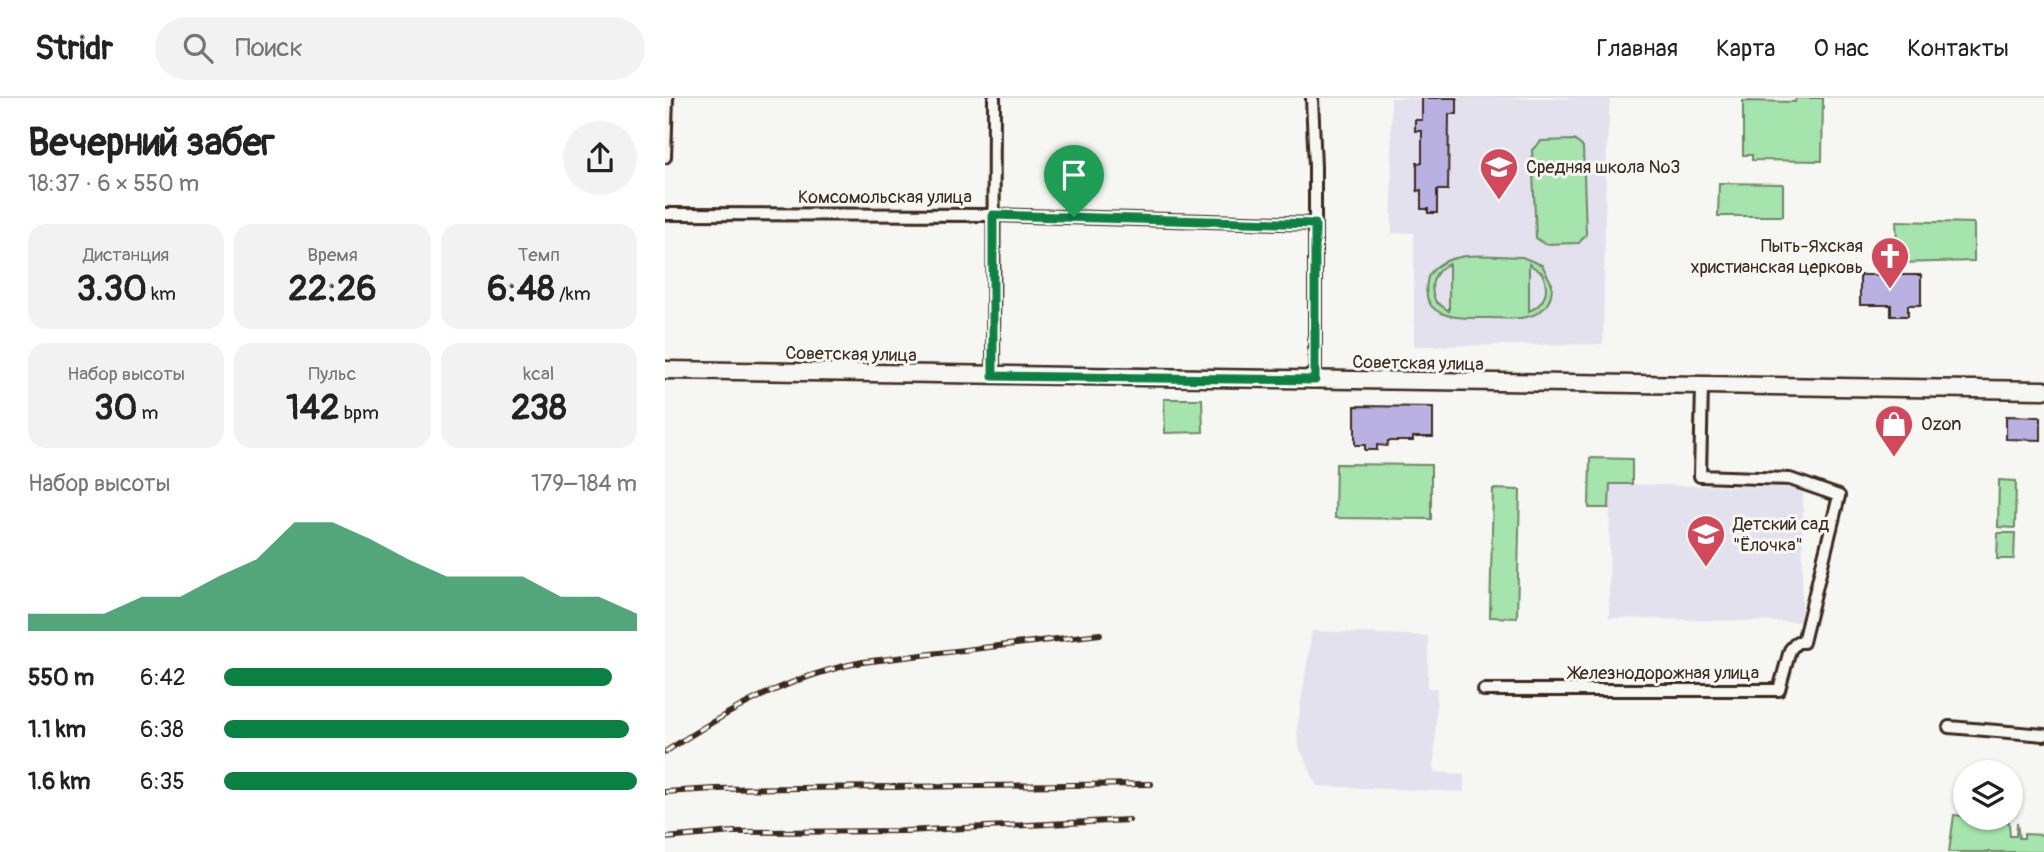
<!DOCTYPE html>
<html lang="ru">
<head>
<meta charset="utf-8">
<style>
	:root { --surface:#fff; --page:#f2f2f2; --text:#222; --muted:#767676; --line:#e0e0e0; --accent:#0b8043 }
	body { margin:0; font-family:Pangolin,sans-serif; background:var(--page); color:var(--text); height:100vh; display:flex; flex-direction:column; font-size:26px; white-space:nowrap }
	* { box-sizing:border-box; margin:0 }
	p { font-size:23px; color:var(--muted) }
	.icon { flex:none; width:38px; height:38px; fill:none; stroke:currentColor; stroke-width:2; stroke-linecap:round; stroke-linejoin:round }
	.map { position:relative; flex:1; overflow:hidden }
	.details { display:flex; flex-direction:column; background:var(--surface); width:665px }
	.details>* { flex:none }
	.fabs { position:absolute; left:1288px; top:662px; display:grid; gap:14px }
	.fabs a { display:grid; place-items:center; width:70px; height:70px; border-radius:50%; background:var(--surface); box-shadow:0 2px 5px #0004; font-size:35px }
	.pin { position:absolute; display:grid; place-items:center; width:60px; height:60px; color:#fff; margin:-72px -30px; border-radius:50% 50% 50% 0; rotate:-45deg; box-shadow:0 0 7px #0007 }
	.pin .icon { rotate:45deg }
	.round { display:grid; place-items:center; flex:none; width:74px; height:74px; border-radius:37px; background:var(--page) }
	.summary { display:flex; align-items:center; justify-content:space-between; height:119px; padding:0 28px }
	h1 { font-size:38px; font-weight:700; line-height:52px }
	.metrics { display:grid; grid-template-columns:repeat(3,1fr); gap:10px; height:119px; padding:7px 28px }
	.metrics div { display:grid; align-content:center; border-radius:18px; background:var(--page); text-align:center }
	.metrics b { font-size:35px; font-weight:700 }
	.metrics small { font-size:19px; font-weight:400 }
	.metrics p { font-size:19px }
	.chart { height:196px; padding:14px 28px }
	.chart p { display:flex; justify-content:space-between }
	.chart svg { width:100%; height:126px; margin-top:7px; fill:var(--accent); opacity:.7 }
	ul { padding:0 28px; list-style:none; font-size:23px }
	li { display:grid; grid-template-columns:112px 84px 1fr; align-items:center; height:52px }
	li i { height:18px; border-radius:9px; background:var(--accent) }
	header { display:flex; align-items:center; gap:42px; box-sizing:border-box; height:98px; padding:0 35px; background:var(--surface); border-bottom:2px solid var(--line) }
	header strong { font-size:33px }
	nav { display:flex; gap:38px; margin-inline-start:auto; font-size:24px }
	.search { width:490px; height:63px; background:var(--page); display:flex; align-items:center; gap:18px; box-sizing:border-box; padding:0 24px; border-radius:38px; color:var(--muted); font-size:26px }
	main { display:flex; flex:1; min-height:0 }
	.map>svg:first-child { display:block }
	.built { fill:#e3e1ed }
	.green { fill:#a5e4ac; stroke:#708765; stroke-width:2; fill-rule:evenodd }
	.building { fill:#b8b1e2; stroke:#3b2a1e; stroke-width:2 }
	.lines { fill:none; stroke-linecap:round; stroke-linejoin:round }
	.street-casing { stroke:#3b2a1e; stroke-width:16 }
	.secondary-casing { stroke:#3b2a1e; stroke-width:21 }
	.street { stroke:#f6f6f2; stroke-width:10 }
	.secondary { stroke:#f6f6f2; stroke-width:16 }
	.rail-casing { stroke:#3b2a1e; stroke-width:6 }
	.rail { stroke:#f6f6f2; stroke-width:3.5; stroke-dasharray:10; stroke-linecap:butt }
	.route-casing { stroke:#fff; stroke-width:14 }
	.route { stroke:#0b8043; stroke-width:9 }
	.labels { text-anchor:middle; stroke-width:6; stroke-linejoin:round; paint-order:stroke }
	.poi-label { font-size:18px; fill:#3b2a1e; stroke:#f6f6f2; text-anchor:start }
	.street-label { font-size:18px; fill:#3b2a1e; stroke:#f6f6f2 }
</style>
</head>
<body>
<header>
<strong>Stridr</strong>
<div class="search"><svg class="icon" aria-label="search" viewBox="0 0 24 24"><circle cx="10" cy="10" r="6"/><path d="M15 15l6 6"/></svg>Поиск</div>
<nav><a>Главная</a><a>Карта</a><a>О нас</a><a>Контакты</a></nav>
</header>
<main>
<section class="details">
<div class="summary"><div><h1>Вечерний забег</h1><p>18:37 · 6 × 550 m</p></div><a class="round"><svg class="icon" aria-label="share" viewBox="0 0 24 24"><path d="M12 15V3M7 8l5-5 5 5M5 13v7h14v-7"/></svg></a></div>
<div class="metrics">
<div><p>Дистанция</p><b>3.30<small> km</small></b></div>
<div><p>Время</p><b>22:26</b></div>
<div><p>Темп</p><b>6:48<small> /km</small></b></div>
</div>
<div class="metrics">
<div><p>Набор высоты</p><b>30<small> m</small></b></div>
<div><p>Пульс</p><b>142<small> bpm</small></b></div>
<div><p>kcal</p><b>238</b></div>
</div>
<div class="chart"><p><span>Набор высоты</span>179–184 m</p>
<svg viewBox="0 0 160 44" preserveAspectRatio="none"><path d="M0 44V38L10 38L20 38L30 32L40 32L50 25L60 19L70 6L80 6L90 12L100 19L110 25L120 25L130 25L140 32L150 32L160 38V44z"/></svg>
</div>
<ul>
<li><b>550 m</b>6:42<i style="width:94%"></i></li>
<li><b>1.1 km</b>6:38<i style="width:98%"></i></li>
<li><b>1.6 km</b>6:35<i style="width:100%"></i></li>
</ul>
</section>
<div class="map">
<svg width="1379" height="754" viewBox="0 0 1379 754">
	<rect width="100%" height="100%" fill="#f6f6f2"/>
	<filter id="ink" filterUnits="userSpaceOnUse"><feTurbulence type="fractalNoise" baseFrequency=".0143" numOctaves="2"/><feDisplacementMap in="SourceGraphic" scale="14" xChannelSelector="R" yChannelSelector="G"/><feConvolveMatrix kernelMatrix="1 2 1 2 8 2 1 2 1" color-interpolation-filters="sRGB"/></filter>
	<g filter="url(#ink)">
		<g class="built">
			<path d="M726,0H945L941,70L938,246L749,248V135H727Z"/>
			<path d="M945,386L1129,390L1138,394L1137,524L944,520Z"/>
			<path d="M647,533L763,538V590H772L769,674L799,676V694L652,688L633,646L632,631Z"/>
		</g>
		<g class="green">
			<path d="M1131,0H1158L1157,63L1087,62V57H1078V3L1130,4Z"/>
			<path d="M876,43L909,42L918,49L921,136L914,145L880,146L871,140L867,52Z"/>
			<path d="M1054,85L1118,86V118H1053Z"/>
			<path d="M1231,123L1309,125V163L1233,165Z"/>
			<path d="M857,159L877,167L887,186C887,197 884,208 874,214C861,223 841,220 826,220C797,220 752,224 763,179C779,149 828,159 857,159ZM784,166V213L771,204C763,188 768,173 784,166ZM864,166L877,175C885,191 881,206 864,213Z"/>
			<path d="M499,301H537L538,334L500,335Z"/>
			<path d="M925,360L967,361V386H945L944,410H924Z"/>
			<path d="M671,366L766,367V421L670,420Z"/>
			<path d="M1334,382L1351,383L1350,430L1333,429Z"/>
			<path d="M828,391L855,392L852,520L825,519Z"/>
			<path d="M1333,435H1350L1349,461H1332Z"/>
			<path d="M1289,717L1344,724L1345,738H1351L1352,725L1354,740H1359V736L1379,737V754H1284Z"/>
		</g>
		<g class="building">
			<path d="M757,0H792V16H784L783,92H772V115H763V111H756V92L752,93V65H757V33H750V22H757Z"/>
			<path d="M1195,177H1256V207H1243V218H1226V207H1195Z"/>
			<path d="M690,308L768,309V339H748V343H723L722,348L712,347V352H700V347H690Z"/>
			<path d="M1341,318L1376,319V342L1341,341Z"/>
		</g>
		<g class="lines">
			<g class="street-casing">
				<g id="street">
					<path d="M647,0L650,69V282"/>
					<path d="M0,59L2,0"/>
					<path d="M0,116L328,117L650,126"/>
					<path d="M328,278L329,0"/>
					<path d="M819,592H1114L1125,552L1132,544H1138L1174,398L1125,381L1035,378L1037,287"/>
					<path d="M1284,629L1379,637"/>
				</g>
			</g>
			<g class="secondary-casing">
				<path id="secondary" d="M0,272L1379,292"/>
			</g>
			<use href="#street" class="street"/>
			<use href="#secondary" class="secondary"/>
			<g class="rail-casing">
				<g id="rail">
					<path d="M0,654C62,613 124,578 198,564L435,536"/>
					<path d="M0,694L49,691L486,686"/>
					<path d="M0,740L68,734L240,733L464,722"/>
				</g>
			</g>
			<use href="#rail" class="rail"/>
		</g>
	</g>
	<g class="lines" filter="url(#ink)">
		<g class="route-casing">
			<path id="route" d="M328,117L650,126V282L328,278Z"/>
		</g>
		<use href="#route" class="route"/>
	</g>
	<defs>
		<g id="school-pin" transform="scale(2.0125)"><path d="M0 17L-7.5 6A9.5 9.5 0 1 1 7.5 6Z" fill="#d1495b" stroke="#f6f6f2"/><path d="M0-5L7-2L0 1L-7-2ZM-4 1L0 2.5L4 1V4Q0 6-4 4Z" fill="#fff"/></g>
		<g id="church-pin" transform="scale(2.0125)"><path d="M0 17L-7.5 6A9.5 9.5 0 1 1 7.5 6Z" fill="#d1495b" stroke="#f6f6f2"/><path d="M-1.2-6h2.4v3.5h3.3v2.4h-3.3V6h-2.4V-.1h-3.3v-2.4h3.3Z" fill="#fff"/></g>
		<g id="shop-pin" transform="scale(2.0125)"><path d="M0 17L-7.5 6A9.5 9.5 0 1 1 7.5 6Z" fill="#d1495b" stroke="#f6f6f2"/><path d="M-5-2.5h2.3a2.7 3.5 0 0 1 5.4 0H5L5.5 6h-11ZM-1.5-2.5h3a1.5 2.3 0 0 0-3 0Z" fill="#fff"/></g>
	</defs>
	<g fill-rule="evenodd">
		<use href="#school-pin" x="834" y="69"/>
		<use href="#church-pin" x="1225" y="158"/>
		<use href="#shop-pin" x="1229" y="326"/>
		<use href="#school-pin" x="1041" y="436"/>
	</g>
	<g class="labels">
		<g class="poi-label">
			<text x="861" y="75">Средняя школа №3</text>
			<text x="1198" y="154" text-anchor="end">Пыть-Яхская<tspan x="1198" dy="21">христианская церковь</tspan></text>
			<text x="1256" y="332">Ozon</text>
			<text x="1068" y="432">Детский сад<tspan x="1068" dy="21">"Ёлочка"</tspan></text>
		</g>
		<g class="street-label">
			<text x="220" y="105">Комсомольская улица</text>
			<text transform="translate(186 256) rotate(1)" y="6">Советская улица</text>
			<text transform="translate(753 265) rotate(1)" y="6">Советская улица</text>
			<text x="999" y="581">Железнодорожная улица</text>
		</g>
	</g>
</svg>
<div class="fabs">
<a><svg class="icon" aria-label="layers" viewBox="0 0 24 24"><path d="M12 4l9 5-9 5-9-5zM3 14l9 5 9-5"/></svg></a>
</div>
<div class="pin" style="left:409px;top:119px;background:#1e9e55"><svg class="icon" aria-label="arrive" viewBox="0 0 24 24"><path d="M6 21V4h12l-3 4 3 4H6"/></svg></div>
</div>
</main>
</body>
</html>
